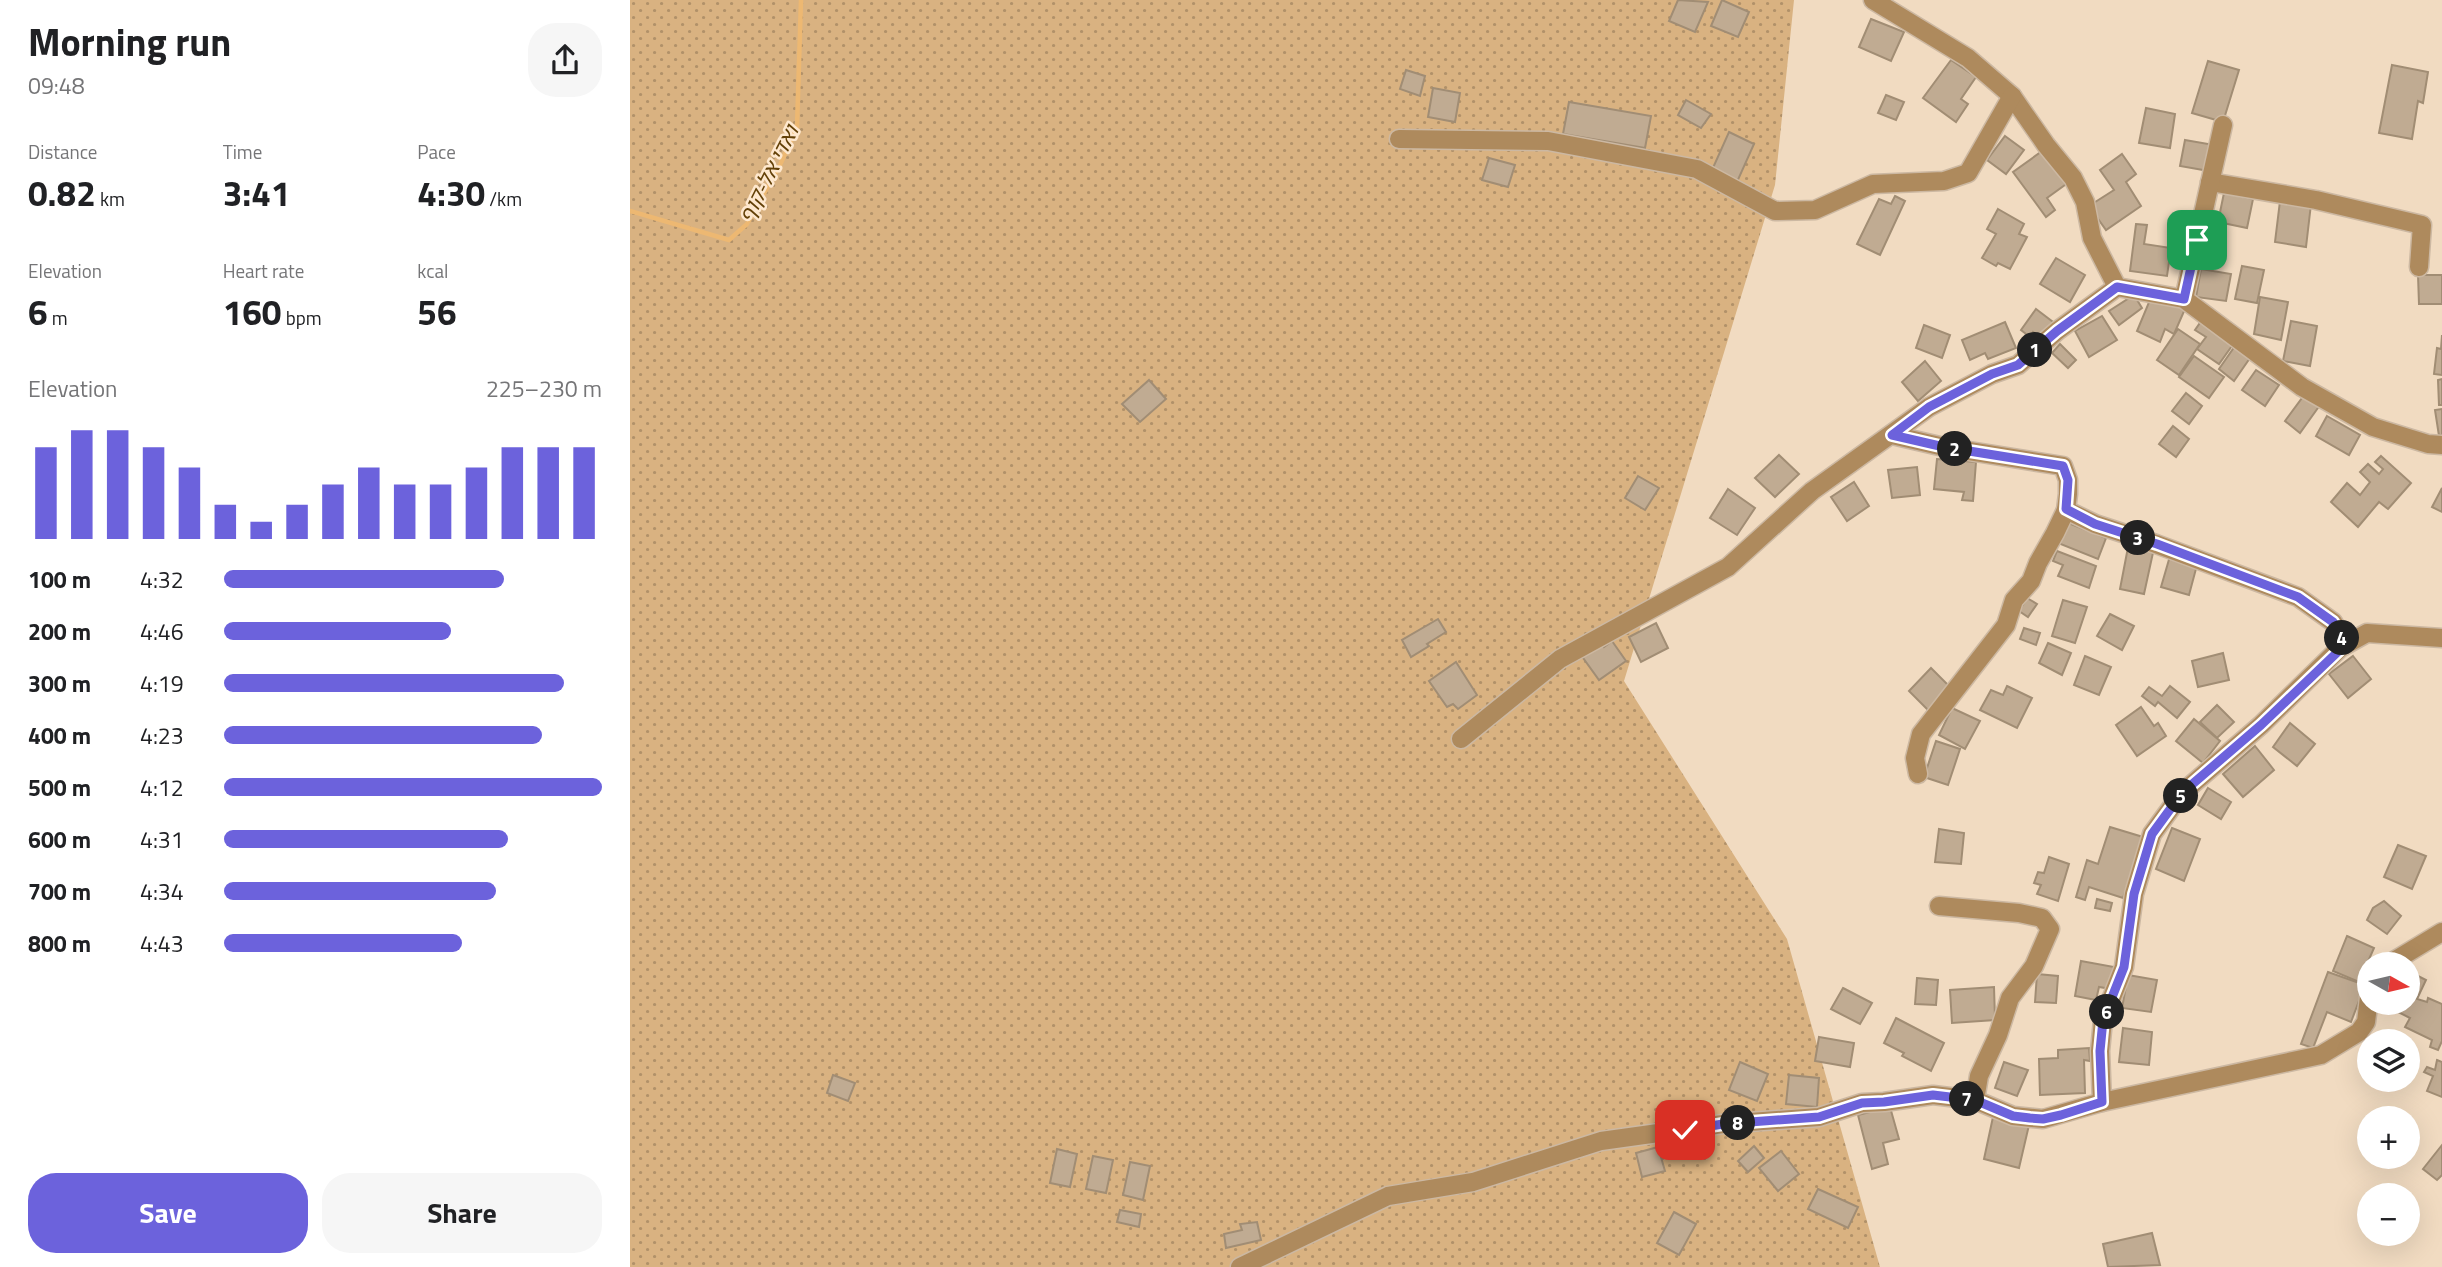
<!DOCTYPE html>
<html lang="en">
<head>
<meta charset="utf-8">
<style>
	:root { --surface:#fff; --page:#f6f6f6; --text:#202124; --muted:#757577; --accent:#6c62dc }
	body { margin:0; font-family:"Titillium Web","Noto Sans Hebrew",sans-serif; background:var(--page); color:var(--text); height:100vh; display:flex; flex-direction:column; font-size:26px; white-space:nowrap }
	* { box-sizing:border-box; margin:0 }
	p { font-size:23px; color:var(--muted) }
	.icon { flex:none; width:38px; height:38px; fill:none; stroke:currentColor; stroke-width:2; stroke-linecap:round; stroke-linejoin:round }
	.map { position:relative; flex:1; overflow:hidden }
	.drawer { display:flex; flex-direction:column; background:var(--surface); width:630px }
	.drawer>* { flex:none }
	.needle { width:46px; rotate:98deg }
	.buttons { position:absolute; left:1727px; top:952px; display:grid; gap:14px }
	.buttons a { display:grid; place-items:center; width:63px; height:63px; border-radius:50%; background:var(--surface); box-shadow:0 7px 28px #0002; font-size:35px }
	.pin { position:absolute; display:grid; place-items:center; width:60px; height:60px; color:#fff; margin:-30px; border-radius:14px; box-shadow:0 4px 10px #0006 }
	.km { position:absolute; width:35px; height:35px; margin:-18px; border-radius:50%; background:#222; color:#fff; font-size:19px; line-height:35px; text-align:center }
	.round { display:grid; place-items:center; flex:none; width:74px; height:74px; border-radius:28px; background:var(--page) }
	.overview { display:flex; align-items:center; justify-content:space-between; height:119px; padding:0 28px }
	h1 { font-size:38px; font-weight:700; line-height:52px }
	.stats { display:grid; grid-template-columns:repeat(3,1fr); gap:10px; height:119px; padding:7px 28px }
	.stats div { display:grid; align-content:center }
	.stats b { font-size:35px; font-weight:700 }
	.stats small { font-size:19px; font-weight:400 }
	.stats p { font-size:19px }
	.chart { height:196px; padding:14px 28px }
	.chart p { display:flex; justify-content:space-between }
	.chart svg { width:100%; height:126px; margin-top:7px; stroke:var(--accent); stroke-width:6 }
	.cta { display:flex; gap:14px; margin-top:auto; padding:14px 28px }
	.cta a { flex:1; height:80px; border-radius:28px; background:var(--accent); color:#fff; font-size:28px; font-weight:700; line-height:80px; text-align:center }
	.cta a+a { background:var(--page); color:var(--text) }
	ul { padding:0 28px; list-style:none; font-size:23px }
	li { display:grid; grid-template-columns:112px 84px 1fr; align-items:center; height:52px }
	li i { height:18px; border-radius:9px; background:var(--accent) }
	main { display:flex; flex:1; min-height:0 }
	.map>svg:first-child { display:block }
	.park { fill:url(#park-dots) }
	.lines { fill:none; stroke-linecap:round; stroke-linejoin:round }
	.stream { stroke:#edb872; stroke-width:4.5 }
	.building { fill:#c0ab92; stroke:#a18d74; stroke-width:2 }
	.minor-casing { stroke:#ccb8a2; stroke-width:21 }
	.minor { stroke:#ae8a5d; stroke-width:18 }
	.route-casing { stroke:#fff; stroke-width:14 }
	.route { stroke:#6c62dc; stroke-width:9 }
	.labels { text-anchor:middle; stroke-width:5; stroke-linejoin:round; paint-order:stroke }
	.water-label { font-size:21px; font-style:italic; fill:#634007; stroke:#fee8ce }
</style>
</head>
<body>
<main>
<section class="drawer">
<div class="overview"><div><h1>Morning run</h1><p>09:48</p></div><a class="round"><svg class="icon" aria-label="share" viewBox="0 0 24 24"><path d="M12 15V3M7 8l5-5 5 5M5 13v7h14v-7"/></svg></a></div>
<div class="stats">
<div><p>Distance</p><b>0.82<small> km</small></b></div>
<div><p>Time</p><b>3:41</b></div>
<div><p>Pace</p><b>4:30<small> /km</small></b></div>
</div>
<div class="stats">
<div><p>Elevation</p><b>6<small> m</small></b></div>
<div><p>Heart rate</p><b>160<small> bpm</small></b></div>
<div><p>kcal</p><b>56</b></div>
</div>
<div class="chart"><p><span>Elevation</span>225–230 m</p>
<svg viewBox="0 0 160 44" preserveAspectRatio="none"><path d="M5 44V12M15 44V6M25 44V6M35 44V12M45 44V19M55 44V32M65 44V38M75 44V32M85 44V25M95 44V19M105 44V25M115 44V25M125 44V19M135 44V12M145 44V12M155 44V12"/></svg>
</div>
<ul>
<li><b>100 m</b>4:32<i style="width:74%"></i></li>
<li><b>200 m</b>4:46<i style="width:60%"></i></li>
<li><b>300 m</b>4:19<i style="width:90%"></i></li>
<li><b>400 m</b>4:23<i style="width:84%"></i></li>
<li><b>500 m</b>4:12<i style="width:100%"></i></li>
<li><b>600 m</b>4:31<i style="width:75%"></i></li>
<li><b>700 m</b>4:34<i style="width:72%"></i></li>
<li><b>800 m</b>4:43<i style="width:63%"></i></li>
</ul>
<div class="cta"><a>Save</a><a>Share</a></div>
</section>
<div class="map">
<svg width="1812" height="1267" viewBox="0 0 1812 1267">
	<defs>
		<pattern id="park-dots" width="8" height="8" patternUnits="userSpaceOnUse" patternTransform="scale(1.75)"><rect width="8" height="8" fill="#d9b281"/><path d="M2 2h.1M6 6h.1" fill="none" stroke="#b19169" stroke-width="1.8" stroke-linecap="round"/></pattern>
	</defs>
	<rect width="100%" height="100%" fill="#f1dbc1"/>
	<path class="park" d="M0,0H1164L1145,185L994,681L1157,939L1250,1267H0Z"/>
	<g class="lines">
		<path class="stream" d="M0,211L99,240L117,224L150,165L167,127L171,0"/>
	</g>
	<g class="building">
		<path d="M1048,0L1078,2L1065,32L1039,21Z"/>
		<path d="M1092,0L1119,12L1108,37L1081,26Z"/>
		<path d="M1241,19L1274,32L1261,61L1229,47Z"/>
		<path d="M1321,60L1346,77L1331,99L1338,104L1326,122L1293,98Z"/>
		<path d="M1578,61L1609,70L1593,122L1562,113Z"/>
		<path d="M1762,65L1798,72L1793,103L1788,101L1782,139L1749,133Z"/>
		<path d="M776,70L795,76L790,96L770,89Z"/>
		<path d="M803,88L830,93L825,122L798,117Z"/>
		<path d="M1256,95L1274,102L1266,120L1248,113Z"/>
		<path d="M1056,100L1081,114L1071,128L1048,115Z"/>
		<path d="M939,102L1021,116L1015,148L933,134Z"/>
		<path d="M1516,108L1545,114L1540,148L1509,143Z"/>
		<path d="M1099,132L1124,144L1107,182L1082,170Z"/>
		<path d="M1375,136L1394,150L1376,174L1357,160Z"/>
		<path d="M1555,140L1584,145L1579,171L1550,166Z"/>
		<path d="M1415,149L1439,182L1417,198L1425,210L1416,217L1383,172Z"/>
		<path d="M1492,154L1506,174L1496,182L1511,206L1476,230L1459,206L1484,190L1470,170Z"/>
		<path d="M859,158L885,165L878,187L852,180Z"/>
		<path d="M1594,193L1623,199L1617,228L1588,222Z"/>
		<path d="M1265,196L1275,201L1250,255L1227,244L1249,199L1261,204Z"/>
		<path d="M1650,201L1681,204L1676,247L1645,242Z"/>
		<path d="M1368,209L1394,224L1389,234L1397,237L1380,269L1368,263L1366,266L1352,258L1366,234L1357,229Z"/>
		<path d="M1506,224L1517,225L1514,244L1541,248L1537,276L1500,271Z"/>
		<path d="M1426,258L1455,275L1440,302L1410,284Z"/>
		<path d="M1612,266L1634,270L1627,303L1605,299Z"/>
		<path d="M1571,269L1601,274L1596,301L1566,297Z"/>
		<path d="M1788,275H1812V304H1789Z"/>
		<path d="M1504,295L1512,308L1489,325L1479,311Z"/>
		<path d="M1522,295L1555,309L1544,334L1535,329L1530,342L1507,331Z"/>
		<path d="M1630,297L1658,302L1651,340L1624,334Z"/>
		<path d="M1406,309L1427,325L1415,341L1403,332L1400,337L1391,330Z"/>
		<path d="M1472,316L1487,340L1459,357L1445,331Z"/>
		<path d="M1572,320L1604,343L1589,364L1567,349L1576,337L1565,330Z"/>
		<path d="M1661,321L1687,326L1680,366L1653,361Z"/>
		<path d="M1375,322L1386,348L1358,359L1355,353L1340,360L1332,340Z"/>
		<path d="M1294,325L1320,335L1312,358L1286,348Z"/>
		<path d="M1548,329L1570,344L1549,375L1527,360Z"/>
		<path d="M1812,335V375L1804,374L1807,348L1811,349Z"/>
		<path d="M1430,344L1446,360L1438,368L1422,353Z"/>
		<path d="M1605,346L1620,358L1604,381L1589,369Z"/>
		<path d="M1564,356L1594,377L1579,398L1549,377Z"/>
		<path d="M1295,361L1311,381L1288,401L1272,382Z"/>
		<path d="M1626,370L1649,385L1635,406L1612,390Z"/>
		<path d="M1812,379V405H1809L1808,380Z"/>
		<path d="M519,380L536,399L510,422L492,404Z"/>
		<path d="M1556,393L1572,406L1559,424L1542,411Z"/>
		<path d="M1675,394L1690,405L1670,433L1655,421Z"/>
		<path d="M1812,409V435L1809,436L1805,410Z"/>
		<path d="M1697,416L1730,435L1719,455L1686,436Z"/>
		<path d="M1543,426L1559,439L1546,457L1529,444Z"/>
		<path d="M1149,455L1169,474L1145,497L1125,478Z"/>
		<path d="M1751,456L1781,483L1758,509L1749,502L1728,527L1701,502L1717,483L1730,495L1740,482L1730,472L1738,464L1749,474L1753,469L1745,462Z"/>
		<path d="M1307,459L1346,462L1343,501L1332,500L1334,492L1304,489Z"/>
		<path d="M1287,467L1290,495L1262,498L1258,470Z"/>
		<path d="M1008,476L1029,488L1015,510L995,498Z"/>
		<path d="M1224,482L1239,506L1217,521L1201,497Z"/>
		<path d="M1812,488V512L1802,507Z"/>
		<path d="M1098,489L1125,508L1107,535L1080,518Z"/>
		<path d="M1436,522L1476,538L1468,559L1428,543Z"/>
		<path d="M1499,542L1524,548L1514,594L1490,589Z"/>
		<path d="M1427,551L1466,566L1459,588L1428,576L1433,565L1423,561Z"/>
		<path d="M1540,556L1567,565L1559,595L1531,587Z"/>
		<path d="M1397,598L1407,604L1398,617L1389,611Z"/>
		<path d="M1433,600L1457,607L1445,643L1422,636Z"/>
		<path d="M1480,614L1504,626L1492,650L1467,636Z"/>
		<path d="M808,619L816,632L797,644L799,646L781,657L772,640Z"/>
		<path d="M1026,623L1038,648L1011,662L999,637Z"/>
		<path d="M1394,628L1410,633L1406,645L1390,639Z"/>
		<path d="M982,641L996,661L969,680L951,655L971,642L974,647Z"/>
		<path d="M1418,643L1441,653L1432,675L1409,663Z"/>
		<path d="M1593,653L1599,680L1568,687L1562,661Z"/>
		<path d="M1455,656L1481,667L1469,695L1444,685Z"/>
		<path d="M1723,656L1741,679L1718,698L1699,674Z"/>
		<path d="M826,662L847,695L828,709L823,704L817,707L799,681Z"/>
		<path d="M1301,668L1321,688L1299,711L1279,691Z"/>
		<path d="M1377,686L1402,698L1387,728L1350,710L1361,690L1373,695Z"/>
		<path d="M1540,686L1560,702L1547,718L1528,702L1525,706L1512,696L1519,687L1532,696Z"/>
		<path d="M1587,705L1604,722L1587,738L1570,722Z"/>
		<path d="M1511,707L1524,726L1528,723L1536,736L1507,756L1486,725Z"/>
		<path d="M1322,708L1350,721L1335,749L1309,735Z"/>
		<path d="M1564,719L1590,741L1573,763L1546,741Z"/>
		<path d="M1660,723L1685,744L1667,766L1643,747Z"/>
		<path d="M1306,741L1330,749L1318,785L1294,777Z"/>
		<path d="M1625,746L1644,770L1613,797L1593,774Z"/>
		<path d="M1578,788L1601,802L1591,819L1568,805Z"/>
		<path d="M1480,827L1513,837L1493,898L1459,887L1455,900L1446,897L1457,860L1468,864Z"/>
		<path d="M1542,828L1570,839L1554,881L1526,869Z"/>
		<path d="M1309,829L1334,833L1331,864L1305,862Z"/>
		<path d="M1768,845L1796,856L1782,889L1754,877Z"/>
		<path d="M1419,857L1439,864L1428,901L1407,894L1411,885L1404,883L1408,872L1414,873Z"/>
		<path d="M1467,899L1482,903L1480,911L1465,908Z"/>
		<path d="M1754,901L1771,916L1757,934L1737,920L1743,908Z"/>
		<path d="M1717,936L1744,948L1729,982L1703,971Z"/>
		<path d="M1451,961L1484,967L1481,989L1469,987L1466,1000L1445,996Z"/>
		<path d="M1778,971L1796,980L1787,999L1797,1002L1798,998L1812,1004V1041L1808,1050L1800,1047L1802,1040L1775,1027L1780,1018L1766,1011L1767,1007L1758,1003H1778Z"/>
		<path d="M1698,972L1735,985L1721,1022L1697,1012L1683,1048L1671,1044Z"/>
		<path d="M1407,974L1428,976L1426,1003L1405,1002Z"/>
		<path d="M1498,975L1527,980L1521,1012L1492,1008Z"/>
		<path d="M1287,978L1308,980L1306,1005L1285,1004Z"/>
		<path d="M1364,987L1365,1020L1322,1023L1320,990Z"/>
		<path d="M1213,988L1242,1003L1230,1024L1201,1009Z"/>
		<path d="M1266,1018L1314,1043L1301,1071L1272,1056L1274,1053L1254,1043Z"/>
		<path d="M1493,1028L1522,1032L1519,1065L1489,1062Z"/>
		<path d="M1189,1037L1224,1043L1220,1067L1185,1061Z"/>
		<path d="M1459,1048L1460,1061L1454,1060L1455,1093L1410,1095L1409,1059L1428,1058V1050Z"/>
		<path d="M1807,1060L1812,1062V1097L1797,1091L1803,1076L1794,1072L1797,1067L1805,1070Z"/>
		<path d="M1110,1062L1138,1074L1127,1101L1099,1090Z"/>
		<path d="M1374,1062L1398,1070L1387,1096L1365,1088Z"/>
		<path d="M203,1075L225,1083L218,1101L197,1093Z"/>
		<path d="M1159,1075L1189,1078L1187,1107L1156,1104Z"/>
		<path d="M1260,1107L1269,1139L1253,1143L1258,1164L1242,1169L1228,1115Z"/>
		<path d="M1363,1117L1399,1125L1389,1168L1354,1159Z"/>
		<path d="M1812,1145V1175L1807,1180L1793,1169Z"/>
		<path d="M1124,1146L1134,1158L1118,1172L1108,1161Z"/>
		<path d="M1028,1147L1035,1171L1012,1177L1006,1153Z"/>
		<path d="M427,1149L447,1154L440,1187L420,1183Z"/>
		<path d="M1151,1151L1169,1174L1148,1191L1129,1168Z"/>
		<path d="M463,1156L483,1160L476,1193L456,1189Z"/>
		<path d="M500,1162L520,1166L513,1200L493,1195Z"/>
		<path d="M1188,1189L1228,1207L1218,1228L1178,1209Z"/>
		<path d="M490,1210L511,1214L509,1227L487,1222Z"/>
		<path d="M1044,1212L1066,1224L1049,1255L1027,1243Z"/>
		<path d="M627,1222L631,1240L596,1248L594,1234L612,1230L610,1224Z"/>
		<path d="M1522,1233L1530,1265L1478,1267L1473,1244Z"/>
	</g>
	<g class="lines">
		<g class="minor-casing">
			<g id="minor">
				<path d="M1243,0L1338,58L1382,96L1416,145L1443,178L1455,202L1462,238L1487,287L1554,299L1672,387L1743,427L1798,444L1812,445"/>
				<path d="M769,139L918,141L1067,169L1145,211L1185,210L1243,184L1314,181L1338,173L1382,96"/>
				<path d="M1580,182L1686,200L1792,225L1789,267"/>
				<path d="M1554,299L1593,125"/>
				<path d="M1262,435L1314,447L1433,466L1438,480V494L1436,510L1425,533L1408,563L1401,581L1384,600L1376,625L1291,734L1285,758L1288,774"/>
				<path d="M1436,510L1465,524L1526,544L1668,597L1703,622L1716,644"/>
				<path d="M831,739L930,659L1098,567L1182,491L1299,407L1362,374L1388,365L1427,331L1487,287"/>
				<path d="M1759,964L1812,932"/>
				<path d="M1345,1100L1383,1116L1413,1119L1472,1102L1691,1055L1729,1032L1736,1022L1740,989"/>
				<path d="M1472,1102L1470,1051L1473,1020L1494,967L1504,894L1522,834L1552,793L1631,725L1710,648L1737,633L1812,638"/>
				<path d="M610,1267L758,1196L843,1182L971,1141L1093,1124L1189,1117L1232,1103L1254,1102L1303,1095L1345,1100L1349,1076L1368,1035L1380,998L1404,966L1420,929L1412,918L1389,913L1309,906"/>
			</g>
		</g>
		<use href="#minor" class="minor"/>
	</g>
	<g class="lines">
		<g class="route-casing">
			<path id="route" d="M1055,1130L1093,1124L1189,1117L1232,1103L1254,1102L1303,1095L1345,1100L1383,1116L1400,1118L1413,1119L1431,1115L1472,1102L1470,1051L1473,1020L1494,967L1504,894L1522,834L1552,793L1631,725L1716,644L1703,622L1668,597L1527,544L1465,524L1436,509L1438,480L1433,466L1314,447L1262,435L1299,407L1362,374L1388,365L1427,331L1487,287L1554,299L1567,240"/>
		</g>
		<use href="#route" class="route"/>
	</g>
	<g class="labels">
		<g class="water-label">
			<text transform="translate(139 174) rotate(-63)" y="7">ואדי אל-קוף</text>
		</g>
	</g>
</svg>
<div class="buttons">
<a><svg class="needle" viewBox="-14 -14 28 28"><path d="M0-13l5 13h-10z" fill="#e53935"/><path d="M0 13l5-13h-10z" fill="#757577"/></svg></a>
<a><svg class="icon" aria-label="layers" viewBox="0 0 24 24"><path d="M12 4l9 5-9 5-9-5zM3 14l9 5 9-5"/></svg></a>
<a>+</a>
<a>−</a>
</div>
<div class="pin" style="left:1567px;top:240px;background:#1e9e55"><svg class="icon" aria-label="arrive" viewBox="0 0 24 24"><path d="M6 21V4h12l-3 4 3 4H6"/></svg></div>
<div class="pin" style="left:1055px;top:1130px;background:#d93025"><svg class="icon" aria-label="check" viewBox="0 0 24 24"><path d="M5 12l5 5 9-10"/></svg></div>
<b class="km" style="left:1405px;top:350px">1</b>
<b class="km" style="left:1325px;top:449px">2</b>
<b class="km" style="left:1508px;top:538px">3</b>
<b class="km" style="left:1712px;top:638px">4</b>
<b class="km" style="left:1551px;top:796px">5</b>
<b class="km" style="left:1477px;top:1012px">6</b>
<b class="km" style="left:1337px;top:1099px">7</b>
<b class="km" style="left:1108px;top:1123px">8</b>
</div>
</main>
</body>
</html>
